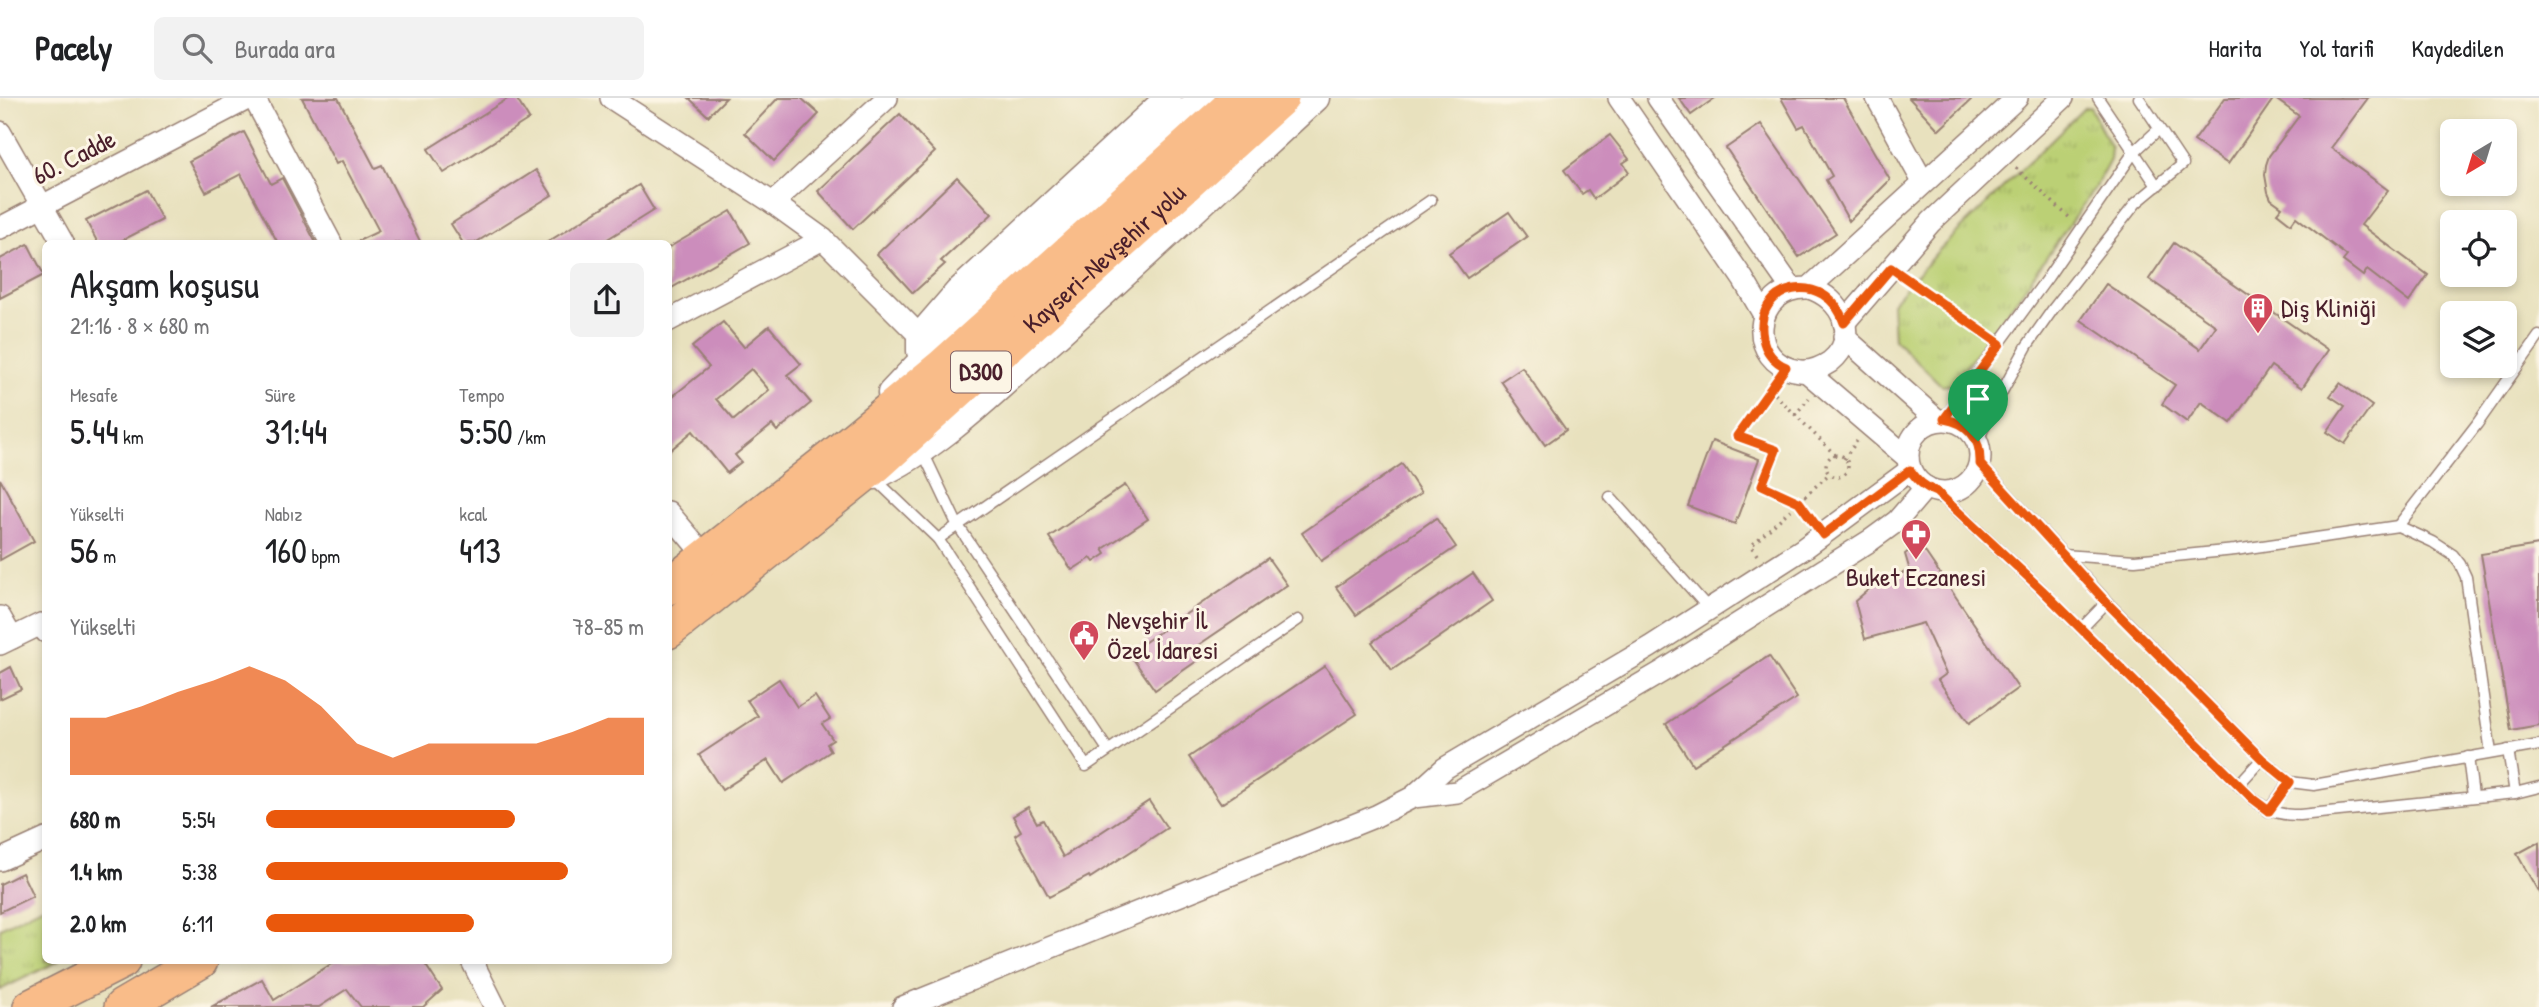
<!DOCTYPE html>
<html lang="tr">
<head>
<meta charset="utf-8">
<style>
	:root { --surface:#fff; --page:#f2f2f2; --text:#202124; --muted:#757577; --line:#e0e0e0; --accent:#ea580c }
	body { margin:0; font-family:"Patrick Hand",sans-serif; background:var(--page); color:var(--text); height:100vh; display:flex; flex-direction:column; font-size:26px; white-space:nowrap }
	* { box-sizing:border-box; margin:0 }
	p { font-size:23px; color:var(--muted) }
	.icon { flex:none; width:38px; height:38px; fill:none; stroke:currentColor; stroke-width:2; stroke-linecap:round; stroke-linejoin:round }
	.map { position:relative; flex:1; overflow:hidden }
	.panel { position:absolute; left:42px; top:142px; width:630px; height:724px; display:flex; flex-direction:column; background:var(--surface); border-radius:10px; box-shadow:0 4px 10px #0003 }
	.panel>* { flex:none }
	.needle { width:46px; rotate:218deg }
	.fabs { position:absolute; left:2440px; top:21px; display:grid; gap:14px }
	.fabs a { display:grid; place-items:center; width:77px; height:77px; border-radius:10px; background:var(--surface); box-shadow:0 4px 10px #0003; font-size:35px }
	.pin { position:absolute; display:grid; place-items:center; width:60px; height:60px; color:#fff; margin:-72px -30px; border-radius:50% 50% 50% 0; rotate:-45deg; box-shadow:0 0 7px #0007 }
	.pin .icon { rotate:45deg }
	.round { display:grid; place-items:center; flex:none; width:74px; height:74px; border-radius:10px; background:var(--page) }
	.overview { display:flex; align-items:center; justify-content:space-between; height:119px; padding:0 28px }
	h1 { font-size:38px; font-weight:600; line-height:52px }
	.metrics { display:grid; grid-template-columns:repeat(3,1fr); gap:10px; height:119px; padding:7px 28px }
	.metrics div { display:grid; align-content:center }
	.metrics b { font-size:35px; font-weight:600 }
	.metrics small { font-size:19px; font-weight:400 }
	.metrics p { font-size:19px }
	.chart { height:196px; padding:14px 28px }
	.chart p { display:flex; justify-content:space-between }
	.chart svg { width:100%; height:126px; margin-top:7px; fill:var(--accent); opacity:.7 }
	ul { padding:0 28px; list-style:none; font-size:23px }
	li { display:grid; grid-template-columns:112px 84px 1fr; align-items:center; height:52px }
	li i { height:18px; border-radius:9px; background:var(--accent) }
	header { display:flex; align-items:center; gap:42px; box-sizing:border-box; height:98px; padding:0 35px; background:var(--surface); border-bottom:2px solid var(--line) }
	header strong { font-size:33px }
	nav { display:flex; gap:38px; margin-inline-start:auto; font-size:24px }
	.search { width:490px; height:63px; background:var(--page); display:flex; align-items:center; gap:18px; box-sizing:border-box; padding:0 24px; border-radius:10px; color:var(--muted); font-size:26px }
	.map>svg:first-child { display:block }
	.park { fill:url(#park-tufts); stroke:#827850; stroke-width:2 }
	.building { fill:#cc8dbc; fill-rule:evenodd }
	.lines { fill:none; stroke-linecap:round; stroke-linejoin:round }
	.service-casing { stroke:#998074; stroke-width:13 }
	.minor-casing { stroke:#998074; stroke-width:24 }
	.tertiary-casing { stroke:#998074; stroke-width:29 }
	.trunk-casing { stroke:#998074; stroke-width:38 }
	.path { stroke:#998074; stroke-width:3.5; stroke-dasharray:2 5; stroke-linecap:butt }
	.service { stroke:#fff; stroke-width:10 }
	.minor { stroke:#fff; stroke-width:21 }
	.tertiary { stroke:#fff; stroke-width:26 }
	.trunk { stroke:#f9bc89; stroke-width:35 }
	.route-casing { stroke:#fff; stroke-width:14 }
	.route { stroke:#ea580c; stroke-width:9 }
	.labels { text-anchor:middle; stroke-width:6; stroke-linejoin:round; paint-order:stroke }
	.shield { fill:#fcf5e5; stroke:#7f5f63; stroke-width:2 }
	.shield-label { font-size:24px; font-weight:bold; fill:#4a1f2b }
	.street-label { font-size:26px; fill:#4a1f2b; stroke:#fcf5e5 }
	.poi-label { font-size:26px; fill:#4a1f2b; stroke:#fcf5e5; text-anchor:start }
</style>
</head>
<body>
<header>
<strong>Pacely</strong>
<div class="search"><svg class="icon" aria-label="search" viewBox="0 0 24 24"><circle cx="10" cy="10" r="6"/><path d="M15 15l6 6"/></svg>Burada ara</div>
<nav><a>Harita</a><a>Yol tarifi</a><a>Kaydedilen</a></nav>
</header>
<div class="map">
<svg width="2539" height="909" viewBox="0 0 2539 909">
	<defs>
		<pattern id="park-tufts" width="24" height="20" patternUnits="userSpaceOnUse" patternTransform="scale(1.75)"><rect width="24" height="20" fill="#bbd074"/><path d="M3 7l-1-3M5 7V3M7 7l1-3M15 17l-1-3M17 17v-4M19 17l1-3" fill="none" stroke="#a2b265"/></pattern>
	</defs>
	<rect width="100%" height="100%" fill="#fcf5e5"/>
	<filter id="ink" filterUnits="userSpaceOnUse"><feTurbulence type="fractalNoise" baseFrequency=".0143" numOctaves="2"/><feDisplacementMap in="SourceGraphic" scale="14" xChannelSelector="R" yChannelSelector="G"/><feConvolveMatrix kernelMatrix="1 2 1 2 8 2 1 2 1" color-interpolation-filters="sRGB"/></filter>
	<filter id="wash" filterUnits="userSpaceOnUse"><feTurbulence type="fractalNoise" baseFrequency=".00686" numOctaves="4" result="noise"/><feDisplacementMap in="SourceGraphic" scale="28" xChannelSelector="R" yChannelSelector="G"/><feGaussianBlur stdDeviation="1.57" result="paint"/><feColorMatrix in="noise" values="0 0 0 0 0 0 0 0 0 0 0 0 0 0 0 0 0 1.4 0 .05"/><feComposite in="paint" operator="in"/></filter>
	<g filter="url(#wash)">
		<rect width="100%" height="100%" fill="#e8e1be"/>
		<g class="park">
			<path d="M2090,9L2111,50L2110,62L2096,88L2022,194L1953,286L1942,288L1894,241L1892,205L1938,153L2084,10Z"/>
			<path d="M45,807L46,863H59L0,892V830Z"/>
		</g>
		<g id="blocks">
			<g class="building">
				<path d="M302,0H338L375,70L382,67L421,145H354L379,133L342,63L336,66Z"/>
				<path d="M509,0H516L529,21L444,75L428,51Z"/>
				<path d="M689,0H726L708,18Z"/>
				<path d="M778,0H801L819,16L774,63L745,35Z"/>
				<path d="M1679,0H1715L1691,17Z"/>
				<path d="M1781,0H1843L1890,82L1849,123L1826,82L1832,78L1804,27L1798,30Z"/>
				<path d="M1909,0H1973L1939,32Z"/>
				<path d="M2225,0H2368L2331,50L2388,92L2361,127L2428,177L2409,204L2367,172L2363,178L2343,163L2347,158L2296,119L2291,126L2277,115L2282,109L2271,101L2268,94L2265,77L2266,67L2269,58L2299,18L2274,0L2228,66L2194,43Z"/>
				<path d="M900,16L935,54L853,131L818,93Z"/>
				<path d="M1761,26L1836,135L1799,159L1726,50Z"/>
				<path d="M244,34L271,86L282,80L316,145H278L241,76L206,94L189,63Z"/>
				<path d="M1610,37L1629,61L1623,65L1629,74L1594,101L1588,92L1582,96L1564,72Z"/>
				<path d="M536,72L552,97L475,145H463L451,126Z"/>
				<path d="M957,79L992,116L941,163L945,166L913,195L877,156Z"/>
				<path d="M639,87L654,112L601,145H546Z"/>
				<path d="M146,92L162,122L117,145H98L86,123Z"/>
				<path d="M731,113L750,145L668,192V150Z"/>
				<path d="M1509,114L1527,139L1467,180L1449,155Z"/>
				<path d="M2174,145L2328,252L2302,290L2271,268L2231,325L2201,304L2187,324L2162,306L2175,287L2081,222L2106,186L2200,251L2216,228L2149,181Z"/>
				<path d="M28,146L44,177L0,200V161Z"/>
				<path d="M723,224L744,249L769,228L801,266L787,277L811,305L777,333L772,327L735,357L741,364L727,375L693,333L668,354V302L709,269L692,249ZM751,271L769,292L734,322L716,301Z"/>
				<path d="M1522,269L1566,332L1545,347L1501,283Z"/>
				<path d="M2340,285L2372,308L2345,346L2327,334L2345,308L2330,298Z"/>
				<path d="M1712,343L1759,361L1735,426L1688,408Z"/>
				<path d="M1402,366L1421,395L1321,463L1302,435Z"/>
				<path d="M0,381L34,443L0,462Z"/>
				<path d="M1125,387L1148,421L1103,451L1106,456L1094,464L1091,460L1072,472L1049,439Z"/>
				<path d="M1436,420L1456,449L1356,517L1336,489Z"/>
				<path d="M1919,445L2018,590L1969,625L1938,582L1946,576L1923,525L1865,541L1855,503L1881,481L1910,473L1905,456Z"/>
				<path d="M2539,447V627L2511,632L2481,456Z"/>
				<path d="M1268,460L1287,487L1197,548L1204,558L1155,592L1129,555Z"/>
				<path d="M1473,475L1492,503L1392,572L1372,544Z"/>
				<path d="M1769,558L1797,600L1693,667L1666,626Z"/>
				<path d="M1325,568L1357,616L1221,706L1189,659Z"/>
				<path d="M11,569L21,591L0,601V575Z"/>
				<path d="M779,581L797,609L815,598L830,621L822,626L833,642L827,646L831,653L783,685L768,662L722,692L699,657L758,618L747,602Z"/>
				<path d="M1149,703L1167,730L1090,780L1089,778L1049,799L1015,737L1021,733L1013,718L1028,709L1037,725L1043,722L1063,759Z"/>
				<path d="M2539,744V795L2517,756Z"/>
				<path d="M22,775L33,798L0,814V786Z"/>
				<path d="M336,863H423L442,892L423,909H361L347,891L319,909H211L262,881L274,902Z"/>
			</g>
		</g>
	</g>
	<g filter="url(#ink)">
		<use href="#blocks" fill-opacity="0" stroke="#998074" stroke-width="2"/>
		<g class="lines">
			<g class="service-casing">
				<g id="service">
					<path d="M2098,0L2157,88"/>
					<path d="M1944,321L2048,179L2134,54L2159,31"/>
					<path d="M1978,343L1988,319L2027,248L2053,211L2136,105L2183,66L2139,0"/>
					<path d="M922,352L957,426L1108,652"/>
					<path d="M1980,366L2107,504L2262,661L2290,684L2314,687L2539,647"/>
					<path d="M874,380L938,441L1086,668L1298,522"/>
					<path d="M1937,394L2042,492L2253,701C2270,714 2278,717 2300,717L2515,695L2539,689"/>
					<path d="M1610,399L1709,511"/>
					<path d="M2398,428L2477,326L2539,238"/>
					<path d="M938,441L1431,102"/>
					<path d="M2063,457L2135,462L2235,452L2398,428L2433,444L2453,457L2460,466L2466,479L2491,655"/>
					<path d="M2081,531L2107,504"/>
					<path d="M2508,652L2515,695"/>
					<path d="M2468,659L2473,698"/>
					<path d="M2238,687L2262,661"/>
					<path d="M2268,713L2290,684"/>
				</g>
			</g>
			<g class="minor-casing">
				<g id="minor">
					<path d="M254,0L331,145"/>
					<path d="M611,0L773,105L823,141L920,238"/>
					<path d="M1619,0L1743,181L1764,217"/>
					<path d="M1658,0L1792,191"/>
					<path d="M1877,0L1923,84"/>
					<path d="M0,34L63,145"/>
					<path d="M773,105L887,0"/>
					<path d="M0,130L249,0"/>
					<path d="M1809,190C1842,200 1861,239 1830,264C1821,270 1811,274 1800,273C1745,267 1751,187 1809,190L2017,0"/>
					<path d="M668,223L823,141"/>
					<path d="M1844,225L1931,124L2063,0"/>
					<path d="M1844,239L1937,322"/>
					<path d="M1806,273L1908,360"/>
					<circle cx="1944" cy="358" r="36"/>
					<path d="M668,414L706,459"/>
					<path d="M0,519L12,540"/>
					<path d="M0,546L41,526L46,534"/>
					<path d="M1413,699L1457,694L1665,572L1871,442L1897,423L1926,389"/>
					<path d="M0,762L46,741"/>
					<path d="M472,863L495,909"/>
					<path d="M903,909L1376,718L1413,699L1445,670L1650,549L1803,451L1910,372"/>
				</g>
			</g>
			<g class="tertiary-casing">
				<g id="tertiary">
					<path d="M920,253V238L958,194L1168,0"/>
					<path d="M891,295L981,200L1202,0"/>
					<path d="M875,378C938,350 993,294 1044,249C1136,167 1226,83 1316,0"/>
				</g>
			</g>
			<g class="trunk-casing">
				<g id="trunk">
					<path d="M668,489L835,357L943,268L1240,0"/>
					<path id="s1" d="M668,533L877,366L1281,0"/>
					<path d="M31,909L122,863"/>
					<path d="M122,909L200,863"/>
				</g>
			</g>
			<g class="path">
				<path d="M2016,70L2072,122"/>
				<path d="M1907,181L1989,239"/>
				<path d="M1774,285L1737,338L1776,352L1762,387L1799,404L1812,421"/>
				<path d="M1770,291L1836,358"/>
				<path d="M1795,317L1809,300"/>
				<circle cx="1837" cy="368" r="11"/>
				<path d="M1844,361L1857,343"/>
				<path d="M1757,457L1751,448L1829,376"/>
			</g>
			<use href="#service" class="service"/>
			<use href="#minor" class="minor"/>
			<use href="#tertiary" class="tertiary"/>
			<use href="#trunk" class="trunk"/>
		</g>
	</g>
	<g class="lines" filter="url(#ink)">
		<g class="route-casing">
			<path id="route" d="M1891,170L2000,246L1944,321C1969,325 1981,341 1980,366L2107,505L2262,661L2290,684L2269,713L2253,701L2042,492L1937,394C1924,389 1918,383 1910,372L1823,437L1799,404L1762,387L1776,352L1737,338L1786,269C1774,264 1765,253 1763,240C1752,185 1827,170 1844,225Z"/>
		</g>
		<use href="#route" class="route"/>
	</g>
	<defs>
		<g id="building-pin" transform="scale(1.575)"><path d="M0 17L-7.5 6A9.5 9.5 0 1 1 7.5 6Z" fill="#d1495b" stroke="#fcf5e5"/><path d="M-4-6H4V6H1V3H-1V6H-4ZM-2.5-4.3h1.7v1.8h-1.7ZM.8-4.3h1.7v1.8H.8ZM-2.5-1h1.7V.8h-1.7ZM.8-1h1.7V.8H.8Z" fill="#fff"/></g>
		<g id="pharmacy-pin" transform="scale(1.575)"><path d="M0 17L-7.5 6A9.5 9.5 0 1 1 7.5 6Z" fill="#d1495b" stroke="#fcf5e5"/><path d="M-2-6h4v4h4v4h-4v4h-4v-4h-4v-4h4Z" fill="#fff"/></g>
		<g id="civic-pin" transform="scale(1.575)"><path d="M0 17L-7.5 6A9.5 9.5 0 1 1 7.5 6Z" fill="#d1495b" stroke="#fcf5e5"/><path d="M-.6-6.5H3V-4.5H.6V-3L4-1V1h2V6H-6V1h2V-1L-.6-3ZM-1.2 2.5V6h2.4V2.5Z" fill="#fff"/></g>
	</defs>
	<g fill-rule="evenodd">
		<use href="#building-pin" x="2258" y="210"/>
		<use href="#pharmacy-pin" x="1916" y="436"/>
		<use href="#civic-pin" x="1084" y="537"/>
	</g>
	<g class="labels">
		<rect class="shield" x="951" y="253.5" width="60" height="41" rx="5"/>
		<g class="shield-label">
			<text x="981" y="282">D300</text>
		</g>
		<g class="street-label">
			<text transform="translate(74 59) rotate(-27)" y="9">60. Cadde</text>
			<text dy="9" stroke="none"><textPath href="#s1" startOffset="574">Kayseri-Nevşehir yolu</textPath></text>
		</g>
		<g class="poi-label">
			<text x="2281" y="219">Diş Kliniği</text>
			<text x="1916" y="488" text-anchor="middle">Buket Eczanesi</text>
			<text x="1107" y="531">Nevşehir İl<tspan x="1107" dy="30">Özel İdaresi</tspan></text>
		</g>
	</g>
</svg>
<div class="fabs">
<a><svg class="needle" viewBox="-14 -14 28 28"><path d="M0-13l5 13h-10z" fill="#e53935"/><path d="M0 13l5-13h-10z" fill="#757577"/></svg></a>
<a><svg class="icon" aria-label="locate" viewBox="0 0 24 24"><circle cx="12" cy="12" r="6"/><path d="M12 2v4M12 18v4M2 12h4M18 12h4"/></svg></a>
<a><svg class="icon" aria-label="layers" viewBox="0 0 24 24"><path d="M12 4l9 5-9 5-9-5zM3 14l9 5 9-5"/></svg></a>
</div>
<div class="pin" style="left:1978px;top:343px;background:#1e9e55"><svg class="icon" aria-label="arrive" viewBox="0 0 24 24"><path d="M6 21V4h12l-3 4 3 4H6"/></svg></div>
<section class="panel">
<div class="overview"><div><h1>Akşam koşusu</h1><p>21:16 · 8 × 680 m</p></div><a class="round"><svg class="icon" aria-label="share" viewBox="0 0 24 24"><path d="M12 15V3M7 8l5-5 5 5M5 13v7h14v-7"/></svg></a></div>
<div class="metrics">
<div><p>Mesafe</p><b>5.44<small> km</small></b></div>
<div><p>Süre</p><b>31:44</b></div>
<div><p>Tempo</p><b>5:50<small> /km</small></b></div>
</div>
<div class="metrics">
<div><p>Yükselti</p><b>56<small> m</small></b></div>
<div><p>Nabız</p><b>160<small> bpm</small></b></div>
<div><p>kcal</p><b>413</b></div>
</div>
<div class="chart"><p><span>Yükselti</span>78–85 m</p>
<svg viewBox="0 0 160 44" preserveAspectRatio="none"><path d="M0 44V24L10 24L20 20L30 15L40 11L50 6L60 11L70 20L80 33L90 38L100 33L110 33L120 33L130 33L140 29L150 24L160 24V44z"/></svg>
</div>
<ul>
<li><b>680 m</b>5:54<i style="width:66%"></i></li>
<li><b>1.4 km</b>5:38<i style="width:80%"></i></li>
<li><b>2.0 km</b>6:11<i style="width:55%"></i></li>
</ul>
</section>
</div>
</body>
</html>
